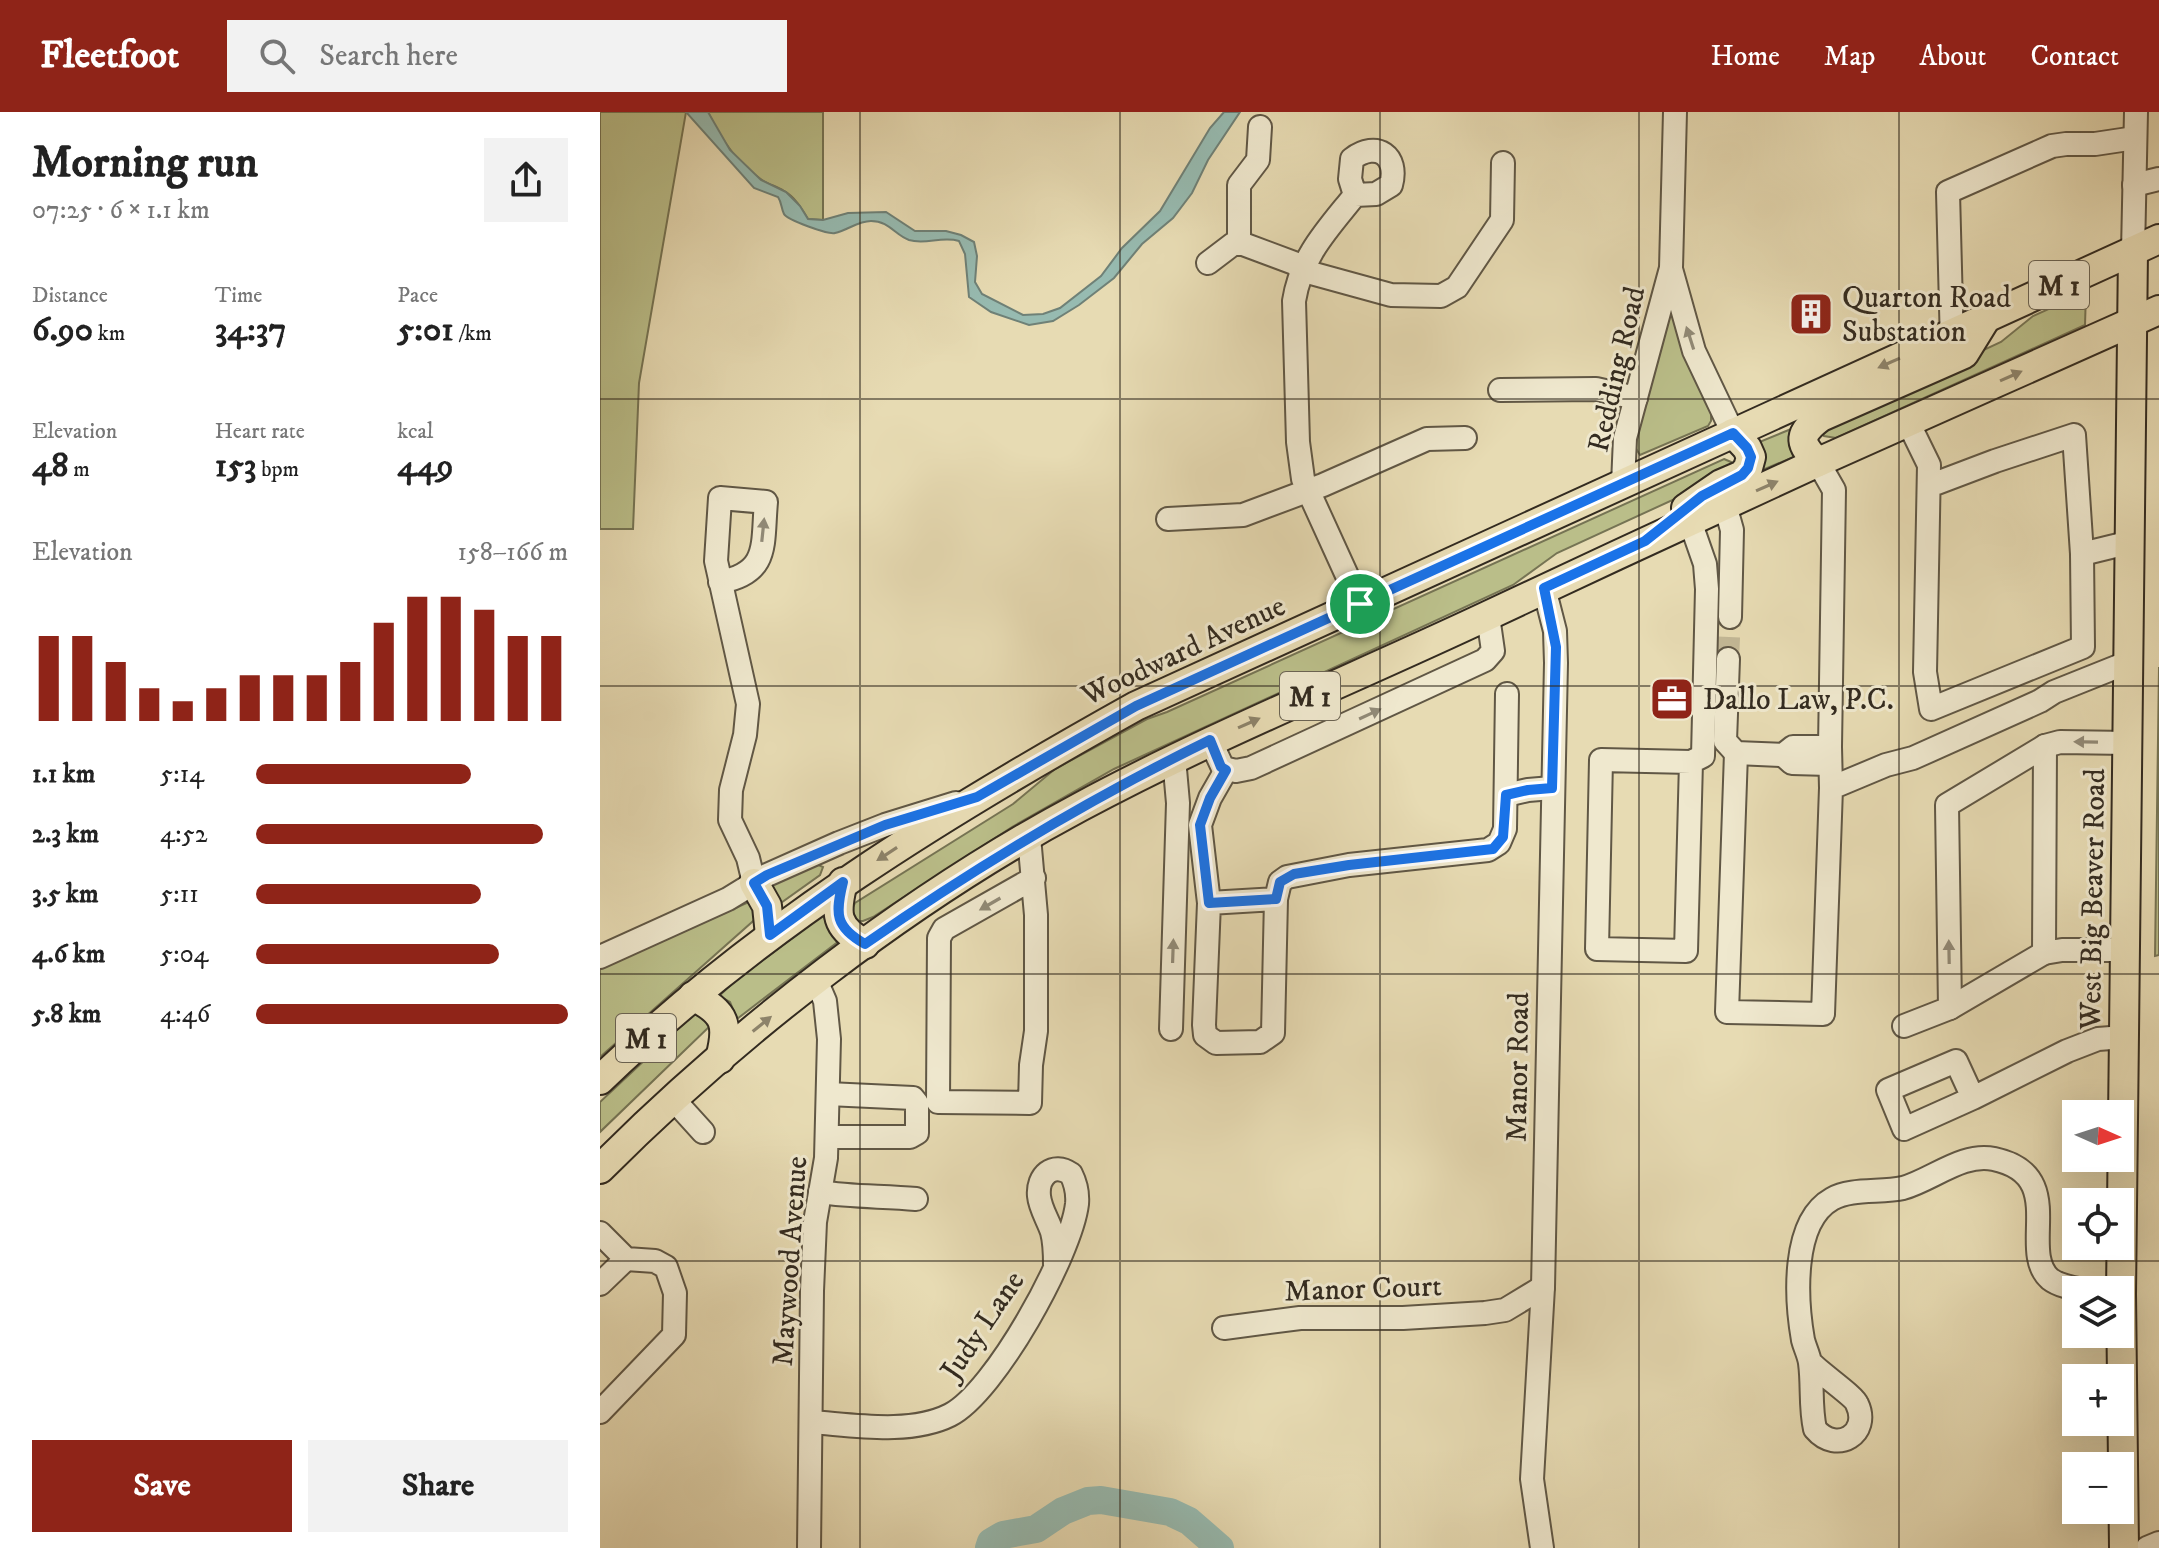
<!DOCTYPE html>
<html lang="en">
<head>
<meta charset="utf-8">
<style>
	:root { --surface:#fff; --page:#f2f2f2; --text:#222; --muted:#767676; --accent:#8f2418 }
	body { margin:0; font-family:"IM FELL DW Pica",serif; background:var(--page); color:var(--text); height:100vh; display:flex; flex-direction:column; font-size:30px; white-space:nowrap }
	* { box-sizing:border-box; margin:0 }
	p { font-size:26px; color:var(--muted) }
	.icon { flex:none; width:44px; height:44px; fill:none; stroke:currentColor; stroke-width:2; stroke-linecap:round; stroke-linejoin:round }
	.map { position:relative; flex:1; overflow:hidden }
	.details { display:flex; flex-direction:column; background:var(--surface); width:600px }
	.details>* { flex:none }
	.needle { width:52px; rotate:93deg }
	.buttons { position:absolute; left:1462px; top:988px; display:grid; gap:16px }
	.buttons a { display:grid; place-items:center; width:72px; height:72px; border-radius:0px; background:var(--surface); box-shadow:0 8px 32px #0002; font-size:40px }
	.pin { position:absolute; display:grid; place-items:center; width:68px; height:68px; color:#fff; margin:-34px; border:4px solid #fff; border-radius:50%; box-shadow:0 2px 8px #0007 }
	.round { display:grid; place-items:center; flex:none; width:84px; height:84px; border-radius:0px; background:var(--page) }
	.summary { display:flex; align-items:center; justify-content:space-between; height:136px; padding:0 32px }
	h1 { font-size:44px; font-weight:700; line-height:60px }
	.figures { display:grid; grid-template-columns:repeat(3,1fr); gap:12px; height:136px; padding:8px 32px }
	.figures div { display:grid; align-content:center }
	.figures b { font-size:34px; font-weight:700 }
	.figures small { font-size:22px; font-weight:400 }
	.figures p { font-size:22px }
	.chart { height:224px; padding:16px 32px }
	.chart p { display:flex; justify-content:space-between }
	.chart svg { width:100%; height:144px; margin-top:8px; stroke:var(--accent); stroke-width:6 }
	.primary-button { display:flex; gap:16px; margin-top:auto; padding:16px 32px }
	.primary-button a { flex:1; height:92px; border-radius:0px; background:var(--accent); color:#fff; font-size:32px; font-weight:700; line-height:92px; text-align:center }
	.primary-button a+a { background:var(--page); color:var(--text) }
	ul { padding:0 32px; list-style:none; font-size:26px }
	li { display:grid; grid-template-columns:128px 96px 1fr; align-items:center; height:60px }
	li i { height:20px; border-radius:10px; background:var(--accent) }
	header { display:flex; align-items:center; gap:48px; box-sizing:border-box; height:112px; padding:0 40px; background:var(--accent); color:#fff }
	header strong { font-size:38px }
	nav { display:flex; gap:44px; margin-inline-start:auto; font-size:28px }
	.search { width:560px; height:72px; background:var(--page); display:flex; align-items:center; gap:20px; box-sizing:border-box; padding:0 28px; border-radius:0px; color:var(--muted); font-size:30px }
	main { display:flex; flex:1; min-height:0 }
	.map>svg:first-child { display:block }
	.green { fill:#babe89; stroke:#767454; stroke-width:2 }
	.water { fill:#97bbb1; stroke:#6f8177; stroke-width:2 }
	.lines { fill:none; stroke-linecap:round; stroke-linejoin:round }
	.river { stroke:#97bbb1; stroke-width:28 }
	.minor-tunnel { stroke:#c3b896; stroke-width:22; stroke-dasharray:22 11; stroke-linecap:butt }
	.minor-casing { stroke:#605745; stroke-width:26 }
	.major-casing { stroke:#332b20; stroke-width:32 }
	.minor { stroke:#efe8ce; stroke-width:22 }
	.major { stroke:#e7dbb3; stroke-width:28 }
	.oneway { fill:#918a77 }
	.oneway2 { fill:#8d836a }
	.route-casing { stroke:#fff; stroke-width:16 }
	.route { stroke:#1a73e8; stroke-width:10 }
	.grid { fill:none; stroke:#332b20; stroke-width:2; stroke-opacity:0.55 }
	.labels { text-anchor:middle; stroke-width:6; stroke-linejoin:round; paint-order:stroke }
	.shield { fill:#efe8ce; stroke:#6b6454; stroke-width:2 }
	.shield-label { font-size:28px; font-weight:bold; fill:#332b20 }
	.poi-label { font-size:30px; fill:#332b20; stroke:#efe8ce; text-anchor:start }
	.street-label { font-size:30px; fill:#332b20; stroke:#efe8ce }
</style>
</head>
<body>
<header>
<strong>Fleetfoot</strong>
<div class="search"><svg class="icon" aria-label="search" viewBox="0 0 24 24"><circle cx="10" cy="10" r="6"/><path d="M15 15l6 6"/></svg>Search here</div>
<nav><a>Home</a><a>Map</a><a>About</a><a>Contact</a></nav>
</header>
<main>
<section class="details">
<div class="summary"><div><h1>Morning run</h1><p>07:25 · 6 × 1.1 km</p></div><a class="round"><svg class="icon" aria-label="share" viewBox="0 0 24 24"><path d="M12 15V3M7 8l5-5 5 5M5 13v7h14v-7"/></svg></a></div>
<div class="figures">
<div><p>Distance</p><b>6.90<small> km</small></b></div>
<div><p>Time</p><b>34:37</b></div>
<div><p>Pace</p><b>5:01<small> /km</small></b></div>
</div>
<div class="figures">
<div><p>Elevation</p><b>48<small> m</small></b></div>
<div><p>Heart rate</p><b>153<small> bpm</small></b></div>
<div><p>kcal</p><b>449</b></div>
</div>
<div class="chart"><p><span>Elevation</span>158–166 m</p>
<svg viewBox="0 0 160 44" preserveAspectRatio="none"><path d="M5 44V18M15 44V18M25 44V26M35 44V34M45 44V38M55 44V34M65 44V30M75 44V30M85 44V30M95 44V26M105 44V14M115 44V6M125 44V6M135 44V10M145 44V18M155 44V18"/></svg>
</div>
<ul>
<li><b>1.1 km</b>5:14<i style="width:69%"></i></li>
<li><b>2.3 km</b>4:52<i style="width:92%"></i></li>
<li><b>3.5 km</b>5:11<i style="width:72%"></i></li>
<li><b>4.6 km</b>5:04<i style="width:78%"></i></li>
<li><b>5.8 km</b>4:46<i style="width:100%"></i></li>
</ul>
<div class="primary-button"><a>Save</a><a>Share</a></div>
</section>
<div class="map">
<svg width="1559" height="1436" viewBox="0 0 1559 1436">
	<rect width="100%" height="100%" fill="#e7dbb3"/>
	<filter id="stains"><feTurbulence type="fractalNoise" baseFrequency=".0025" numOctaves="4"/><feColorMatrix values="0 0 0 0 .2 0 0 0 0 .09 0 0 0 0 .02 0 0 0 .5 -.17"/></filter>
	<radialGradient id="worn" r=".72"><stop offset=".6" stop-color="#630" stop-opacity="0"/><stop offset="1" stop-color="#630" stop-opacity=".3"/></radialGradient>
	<g class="green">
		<path d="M0,0H86L39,271L33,417H0Z"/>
		<path d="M108,0H223V108L208,107C202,97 195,85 184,79C177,74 169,73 162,68C138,52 120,26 108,0Z"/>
		<path d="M1486,180L1485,213L1236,326L1224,324L1221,318L1231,309L1401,230L1433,204Z"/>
		<path d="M1070,199L1111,298V309L1108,314L1040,343L1035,335L1066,204Z"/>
		<path d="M1196,315L1201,342L1160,359L1152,333Z"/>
		<path d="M1124,347L1131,350L1130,359L1114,369L957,441L913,473L514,657L412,715L273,805L263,809H255L251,799L255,791L413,692L455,657L547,607L567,600Z"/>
		<path d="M1559,555V843L1555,844Z"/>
		<path d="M214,751L223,755L220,763L178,793L170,779L172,770Z"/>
		<path d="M151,789L161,802L0,945V857Z"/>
		<path d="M223,803L229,818L239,829L137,907L130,890L119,884L135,869Z"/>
		<path d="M94,902H107L111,913L0,1020V990Z"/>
	</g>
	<path class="water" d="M86,0H108L130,38L161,68L186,80L200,94L208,107L223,108L248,101L286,100L315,119H346L361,123L374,130L377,144L375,170L382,182L423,203L443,202L460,196L501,164L522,136L560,99L610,16L624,0H640L608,48L592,81L573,106L542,132L514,166L479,193L453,209L429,213L391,200L369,185L365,142L359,129C342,124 325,133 309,128C295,123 289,109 271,109C258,109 248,118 235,121C229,123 187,108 184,102C181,96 182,91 178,85L154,76Z"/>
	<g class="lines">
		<path class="river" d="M389,1436L391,1430L403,1423L436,1417L463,1399L488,1389L501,1388L570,1400L589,1409L620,1436"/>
		<path class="minor-tunnel" d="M1128,547L1130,505"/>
		<g class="minor-casing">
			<g id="minor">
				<path d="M1534,73L1559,67"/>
				<path d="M755,83L750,67L752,47C777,28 799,44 791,73L776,82L755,83C728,117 701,144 694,189L698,330L703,367L760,492"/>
				<path d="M639,132V73L658,48L660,15"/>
				<path d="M1533,139L1536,0"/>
				<path d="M608,151L633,132H643L702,154"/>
				<path d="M1071,157L1094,239L1133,321"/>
				<path d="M700,158L791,183L841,184L857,175L902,108L903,51"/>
				<path d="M1352,233L1348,80L1452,34L1466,32H1495L1535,26"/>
				<path d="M900,278L996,277L1036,286"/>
				<path d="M1308,310L1329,353L1325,560L1331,597L1483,535L1482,442L1474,323L1395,349L1329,374"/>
				<path d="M1218,350L1234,378L1230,635L1231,676"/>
				<path d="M1023,372L1025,326L1071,156L1075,0"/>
				<path d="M1125,393L1132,418L1130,505"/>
				<path d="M568,407L643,403L723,373L827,327L865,326"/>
				<path d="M1090,409L1105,452L1107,477L1103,644L1091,650L1001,648L997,837L1086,839L1091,650"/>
				<path d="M1482,442L1531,430"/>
				<path d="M120,470C170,461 162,432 166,390L120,386L116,449L148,592L145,623L131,678L130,708L148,746L154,771"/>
				<path d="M1128,547L1125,629L1136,641L1183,643"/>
				<path d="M610,628L623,656L636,659L651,656L885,548L893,539L888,504"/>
				<path d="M1445,634L1444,841L1462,838H1525"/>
				<path d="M1136,641L1127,900L1223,902L1231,676L1286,653L1313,646L1440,589L1454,580L1529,550"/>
				<path d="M1229,652L1192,651L1183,643L1193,635H1230"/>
				<path d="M906,683L928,678L952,676"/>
				<path d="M429,725L436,803V919L431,953L430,991L338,990L339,826L344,817L434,766"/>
				<path d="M676,787L609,791L604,913L605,923L616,931L660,930L673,921L676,787L680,770L687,765L749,753L888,738L899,731L905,717L907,582"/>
				<path d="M609,791L600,713L610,686L626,658"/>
				<path d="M0,845L128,787L167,763L239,731L285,713L356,691"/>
				<path d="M1350,896L1444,841"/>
				<path d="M1304,914L1350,896L1347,693L1445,634L1460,630L1528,631"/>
				<path d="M571,917L578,691L574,646"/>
				<path d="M1373,986L1356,949L1288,978L1304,1017L1373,986L1467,939L1498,927L1524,925"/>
				<path d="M74,988L103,1020"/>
				<path d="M227,1025H310L317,1021V991L313,986L228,982"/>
				<path d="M220,1080C251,1085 284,1084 316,1087"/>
				<path d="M0,1121L26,1147L55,1149L66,1155L75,1181L74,1223L0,1300"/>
				<path d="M0,1172L26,1147"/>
				<path d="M624,1216L700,1206H803L885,1201L905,1198L943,1175"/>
				<path d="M1210,1250C1220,1261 1254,1284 1257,1292C1271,1321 1237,1343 1215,1317C1210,1295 1213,1273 1210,1251C1209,1243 1205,1236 1203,1228C1196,1188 1191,1110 1232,1087C1251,1076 1281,1081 1303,1076C1332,1068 1363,1040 1394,1047C1470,1063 1417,1138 1450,1167C1459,1174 1473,1176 1484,1178"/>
				<path d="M211,1310C254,1313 310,1323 350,1303C395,1280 471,1142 477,1092C478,1081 476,1072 471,1062C453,1049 437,1064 439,1084C440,1096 448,1108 452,1120C455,1131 455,1141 455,1153"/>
				<path d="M209,1436L212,1179L215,1110L226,1046L229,927L225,889L216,868"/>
				<path d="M942,1436L932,1367L943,1175L956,551L955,519L944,476"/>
				<path d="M1547,1436L1559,1431"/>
			</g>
		</g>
		<g class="major-casing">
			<g id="major">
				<path d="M1218,350C1197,331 1199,321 1221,305L1364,242L1385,208"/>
				<path d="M1086,396L1121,372L1142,363L1148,356L1151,345L1147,336L1133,321"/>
				<path d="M243,770C235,802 235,815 265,832"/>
				<path d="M154,771L167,794L170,823"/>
				<path d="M93,884C126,901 129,912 120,947"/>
				<path d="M0,968C158,815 344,701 536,594L1559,127"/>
				<path d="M0,1057C135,921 311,785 480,695C612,624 751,568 887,504C996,453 1104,402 1214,352C1329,300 1444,250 1559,198"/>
				<path d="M1524,1436L1521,1182L1533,139"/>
			</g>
		</g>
		<use href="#minor" class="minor"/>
		<use href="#major" class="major"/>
	</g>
	<defs><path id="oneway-solid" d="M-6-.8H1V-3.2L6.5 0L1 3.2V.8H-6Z" transform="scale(2)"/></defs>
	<g class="oneway">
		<use href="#oneway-solid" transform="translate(1090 226) rotate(-108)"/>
		<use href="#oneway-solid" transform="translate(163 418) rotate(-84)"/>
		<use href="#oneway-solid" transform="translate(770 602) rotate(-25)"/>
		<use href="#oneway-solid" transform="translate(1486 630) rotate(-179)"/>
		<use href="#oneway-solid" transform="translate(390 792) rotate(150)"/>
		<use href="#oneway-solid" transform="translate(573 839) rotate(-88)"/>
		<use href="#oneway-solid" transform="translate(1349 840) rotate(-91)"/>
	</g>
	<g class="oneway2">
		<use href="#oneway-solid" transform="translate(1289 251) rotate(156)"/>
		<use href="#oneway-solid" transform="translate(1411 264) rotate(-24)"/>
		<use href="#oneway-solid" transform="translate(1167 374) rotate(-24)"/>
		<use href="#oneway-solid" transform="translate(649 611) rotate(-24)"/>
		<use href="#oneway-solid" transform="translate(287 742) rotate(147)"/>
		<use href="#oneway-solid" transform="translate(162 912) rotate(-39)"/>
	</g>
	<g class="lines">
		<g class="route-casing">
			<path id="route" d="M1133,321L1147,336L1151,345L1148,356L1142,363L1102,384L1045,429L944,476L956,535L952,676L928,678L906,683L903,725L893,737L749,753L694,762L680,770L676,787L609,791L600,713L610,686L626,658L621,655L610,628C489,687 376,755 265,832C235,815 235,802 243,770L170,823L167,794L154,771L167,763L285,713L377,685L536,594Z"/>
		</g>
		<use href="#route" class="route"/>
	</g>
	<path class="grid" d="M260,0V1436M520,0V1436M780,0V1436M1039,0V1436M1299,0V1436M0,287H1559M0,574H1559M0,862H1559M0,1149H1559"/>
	<defs>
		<g id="building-square" transform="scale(2.3)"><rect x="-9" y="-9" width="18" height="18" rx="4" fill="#8f2418" stroke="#efe8ce"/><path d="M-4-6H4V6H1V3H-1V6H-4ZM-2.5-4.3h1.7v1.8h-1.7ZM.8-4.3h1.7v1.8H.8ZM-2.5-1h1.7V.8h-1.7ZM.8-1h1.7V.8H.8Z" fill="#fff"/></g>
		<g id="office-square" transform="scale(2.3)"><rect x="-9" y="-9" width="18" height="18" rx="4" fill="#8f2418" stroke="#efe8ce"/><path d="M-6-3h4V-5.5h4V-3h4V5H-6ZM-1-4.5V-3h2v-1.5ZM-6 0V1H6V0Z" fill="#fff"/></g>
	</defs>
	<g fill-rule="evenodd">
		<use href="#building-square" x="1211" y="202"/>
		<use href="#office-square" x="1072" y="587"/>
	</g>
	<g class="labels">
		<g class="shield">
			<rect x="1429" y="149" width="60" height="48" rx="6"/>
			<rect x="680" y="560" width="60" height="48" rx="6"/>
			<rect x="16" y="902" width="60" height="48" rx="6"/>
		</g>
		<g class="shield-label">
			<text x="1459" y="183">M 1</text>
			<text x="710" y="594">M 1</text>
			<text x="46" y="936">M 1</text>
		</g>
		<g class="poi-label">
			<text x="1242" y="195">Quarton Road<tspan x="1242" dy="34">Substation</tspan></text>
			<text x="1103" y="597">Dallo Law, P.C.</text>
		</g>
		<g class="street-label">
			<text transform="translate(1016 257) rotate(-77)" y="10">Redding Road</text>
			<text transform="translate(583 538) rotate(-25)" y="10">Woodward Avenue</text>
			<text transform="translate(1492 787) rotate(-89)" y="10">West Big Beaver Road</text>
			<text transform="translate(917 955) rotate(-89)" y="10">Manor Road</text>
			<text transform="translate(189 1149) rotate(-86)" y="10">Maywood Avenue</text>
			<text transform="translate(763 1176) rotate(-2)" y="10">Manor Court</text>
			<text transform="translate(382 1213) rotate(-56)" y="10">Judy Lane</text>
		</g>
	</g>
	<rect width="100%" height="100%" filter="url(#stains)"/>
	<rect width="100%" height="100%" fill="url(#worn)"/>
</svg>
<div class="buttons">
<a><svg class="needle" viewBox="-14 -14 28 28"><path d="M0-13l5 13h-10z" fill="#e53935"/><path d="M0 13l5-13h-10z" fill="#767676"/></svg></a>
<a><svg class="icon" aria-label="locate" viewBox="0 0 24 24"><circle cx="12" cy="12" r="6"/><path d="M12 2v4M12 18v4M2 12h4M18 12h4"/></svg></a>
<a><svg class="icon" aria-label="layers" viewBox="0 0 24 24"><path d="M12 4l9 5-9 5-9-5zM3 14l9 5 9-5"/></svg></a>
<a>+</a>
<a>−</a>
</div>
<div class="pin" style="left:760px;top:492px;background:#1e9e55"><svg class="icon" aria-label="arrive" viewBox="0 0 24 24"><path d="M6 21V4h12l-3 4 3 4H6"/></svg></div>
</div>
</main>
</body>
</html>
